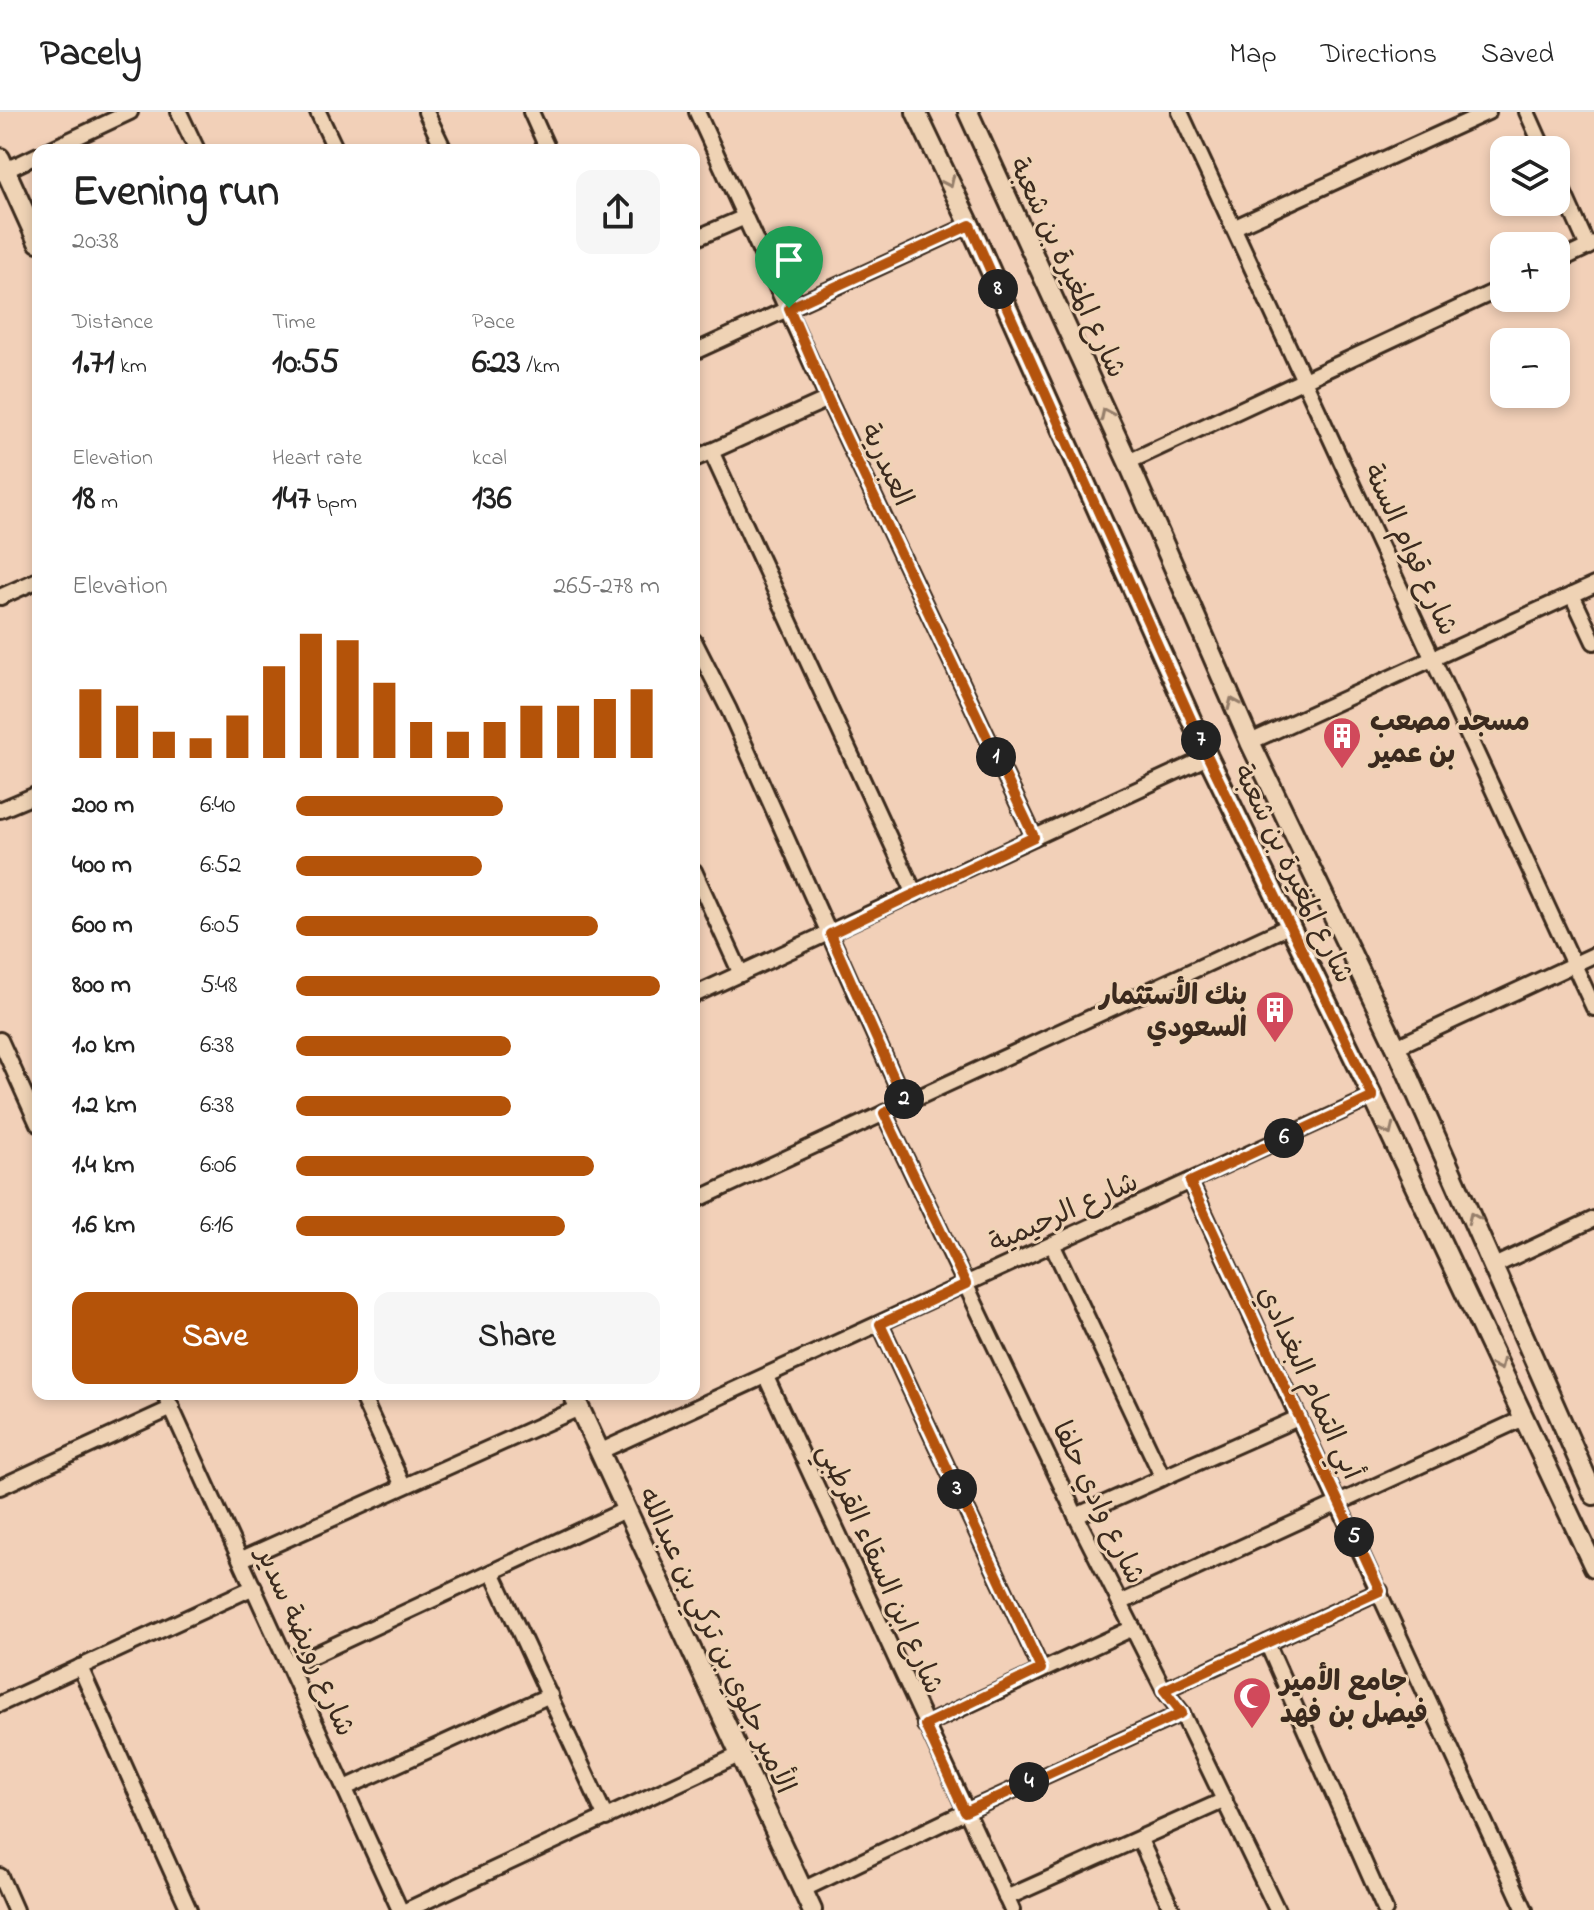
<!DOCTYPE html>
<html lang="en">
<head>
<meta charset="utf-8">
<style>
	:root { --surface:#fff; --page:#f6f6f6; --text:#222; --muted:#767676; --line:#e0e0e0; --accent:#b45309 }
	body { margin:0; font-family:"Indie Flower","Playpen Sans Arabic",sans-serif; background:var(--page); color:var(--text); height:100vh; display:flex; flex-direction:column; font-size:30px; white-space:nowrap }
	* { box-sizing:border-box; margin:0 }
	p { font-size:26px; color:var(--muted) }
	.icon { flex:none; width:44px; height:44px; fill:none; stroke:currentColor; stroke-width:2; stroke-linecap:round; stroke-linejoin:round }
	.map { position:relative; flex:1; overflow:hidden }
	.sheet { position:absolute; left:32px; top:32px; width:668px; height:1256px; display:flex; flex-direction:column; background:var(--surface); border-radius:16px; box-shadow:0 4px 12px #0003 }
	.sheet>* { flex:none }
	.fabs { position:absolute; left:1490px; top:24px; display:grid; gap:16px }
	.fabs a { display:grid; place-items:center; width:80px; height:80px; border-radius:16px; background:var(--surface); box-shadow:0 4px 12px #0003; font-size:40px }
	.pin { position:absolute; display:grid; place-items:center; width:68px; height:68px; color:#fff; margin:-82px -34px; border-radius:50% 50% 50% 0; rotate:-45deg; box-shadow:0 0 8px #0007 }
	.pin .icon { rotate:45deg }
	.km { position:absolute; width:40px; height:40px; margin:-20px; border-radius:50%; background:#222; color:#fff; font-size:22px; line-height:40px; text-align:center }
	.round { display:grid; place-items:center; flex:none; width:84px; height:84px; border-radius:16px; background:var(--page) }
	.headline { display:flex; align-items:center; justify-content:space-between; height:136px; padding:0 40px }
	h1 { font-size:44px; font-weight:700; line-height:60px }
	.figures { display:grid; grid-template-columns:repeat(3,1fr); gap:12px; height:136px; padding:8px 40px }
	.figures div { display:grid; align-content:center }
	.figures b { font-size:34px; font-weight:700 }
	.figures small { font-size:22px; font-weight:400 }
	.figures p { font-size:22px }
	.chart { height:224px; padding:16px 40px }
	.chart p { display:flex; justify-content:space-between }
	.chart svg { width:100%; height:144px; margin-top:8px; stroke:var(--accent); stroke-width:6 }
	.action { display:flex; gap:16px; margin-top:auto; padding:16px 40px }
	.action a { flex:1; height:92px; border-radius:16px; background:var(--accent); color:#fff; font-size:32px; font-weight:700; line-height:92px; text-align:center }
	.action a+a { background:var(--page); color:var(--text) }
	ul { padding:0 40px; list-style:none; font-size:26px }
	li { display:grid; grid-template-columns:128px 96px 1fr; align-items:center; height:60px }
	li i { height:20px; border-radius:10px; background:var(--accent) }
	header { display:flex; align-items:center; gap:48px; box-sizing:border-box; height:112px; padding:0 40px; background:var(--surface); border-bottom:2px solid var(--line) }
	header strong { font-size:38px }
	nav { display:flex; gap:44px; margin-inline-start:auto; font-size:28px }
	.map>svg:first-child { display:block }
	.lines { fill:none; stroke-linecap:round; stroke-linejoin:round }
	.minor-casing { stroke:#3b2a1e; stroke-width:20 }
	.tertiary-casing { stroke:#3b2a1e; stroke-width:24 }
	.minor { stroke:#efd3b5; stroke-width:14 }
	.tertiary { stroke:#efd3b5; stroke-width:18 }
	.oneway { stroke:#957e6a }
	.route-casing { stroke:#fff; stroke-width:16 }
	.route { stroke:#b45309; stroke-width:10 }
	.labels { text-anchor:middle; stroke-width:6; stroke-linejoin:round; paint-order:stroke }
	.street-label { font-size:28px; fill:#3b2a1e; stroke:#efd3b5 }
	.poi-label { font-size:28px; font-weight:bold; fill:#3b2a1e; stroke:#efd3b5; text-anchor:start }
</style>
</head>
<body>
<header>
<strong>Pacely</strong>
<nav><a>Map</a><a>Directions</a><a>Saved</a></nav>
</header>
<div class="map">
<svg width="1594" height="1798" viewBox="0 0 1594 1798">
	<rect width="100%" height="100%" fill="#f2d0b8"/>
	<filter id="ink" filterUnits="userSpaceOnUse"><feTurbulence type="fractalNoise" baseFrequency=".0125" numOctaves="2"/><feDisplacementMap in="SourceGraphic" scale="16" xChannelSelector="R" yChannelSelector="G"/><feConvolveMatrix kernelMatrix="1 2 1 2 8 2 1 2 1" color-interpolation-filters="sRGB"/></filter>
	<g filter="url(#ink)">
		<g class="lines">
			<g class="minor-casing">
				<g id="minor">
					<path d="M179,0L197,38"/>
					<path d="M318,0L336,38"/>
					<path d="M426,0L444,38"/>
					<path d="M531,0L548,38"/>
					<path d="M697,0L828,287L1034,725"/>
					<path d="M1180,0L1594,896"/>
					<path d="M1527,0L1544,38"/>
					<path d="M49,38L130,0"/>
					<path d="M0,61L38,43"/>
					<path d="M1556,64L1588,135"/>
					<path d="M1235,115L1488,0"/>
					<path d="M694,127L745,105"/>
					<path d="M1556,150L1594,132"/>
					<path d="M694,240L970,113"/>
					<path d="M711,339L915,782"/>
					<path d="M694,347L828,287"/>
					<path d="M1128,350L1504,175"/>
					<path d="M1572,483L1594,530"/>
					<path d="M0,485L38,468"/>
					<path d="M694,529L729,598L905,991"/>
					<path d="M1250,630L1594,473"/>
					<path d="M0,698L38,682"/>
					<path d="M694,759L741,862"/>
					<path d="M694,883L1208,645"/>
					<path d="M0,928L38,1012"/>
					<path d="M1396,935L1594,843"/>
					<path d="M884,1001L1076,1404L1164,1578L1182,1601L1277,1798"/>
					<path d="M1190,1070L1525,1798"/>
					<path d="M694,1089L1289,814"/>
					<path d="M1053,1134L1163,1366"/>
					<path d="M1494,1154L1594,1107"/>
					<path d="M880,1212L1041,1557"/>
					<path d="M766,1265L1012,1798"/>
					<path d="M165,1282L400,1798"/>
					<path d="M361,1282L403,1374"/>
					<path d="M601,1339L1373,985"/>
					<path d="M0,1375L172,1296"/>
					<path d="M1076,1404L1298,1306"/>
					<path d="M242,1447L579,1296"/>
					<path d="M492,1460L606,1706"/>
					<path d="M1120,1491L1524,1306"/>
					<path d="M1267,1531L1385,1798"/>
					<path d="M290,1554L627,1397"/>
					<path d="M80,1555L189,1798"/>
					<path d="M1164,1578L1380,1479"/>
					<path d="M0,1592L254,1475"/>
					<path d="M925,1613L1133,1516"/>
					<path d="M345,1676L550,1583"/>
					<path d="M1140,1728L1172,1798"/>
					<path d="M0,1764L15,1798"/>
					<path d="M802,1778L965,1700L1182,1601"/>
					<path d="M1006,1786L1225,1688"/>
					<path d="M407,1798L739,1643"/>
				</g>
			</g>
			<g class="tertiary-casing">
				<g id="tertiary">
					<path d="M916,0L970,113L1208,645L1373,985L1594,1455"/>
					<path d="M968,0L1128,350L1250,630L1396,935L1594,1383"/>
					<path d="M0,46L38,130"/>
					<path d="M573,1282L812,1798"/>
				</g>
			</g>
			<use href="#minor" class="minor"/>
			<use href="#tertiary" class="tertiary"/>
		</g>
		<defs><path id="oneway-chevron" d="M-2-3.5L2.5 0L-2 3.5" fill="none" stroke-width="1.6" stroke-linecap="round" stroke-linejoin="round" transform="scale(2)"/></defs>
		<g class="oneway">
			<use href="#oneway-chevron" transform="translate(949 70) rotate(65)"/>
			<use href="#oneway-chevron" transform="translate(1106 302) rotate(-115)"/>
			<use href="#oneway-chevron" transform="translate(1233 591) rotate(-114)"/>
			<use href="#oneway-chevron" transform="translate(1388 1018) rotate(65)"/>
			<use href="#oneway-chevron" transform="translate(1473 1106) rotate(-114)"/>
			<use href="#oneway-chevron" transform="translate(1499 1253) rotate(65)"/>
		</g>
	</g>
	<g class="lines" filter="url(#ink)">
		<g class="route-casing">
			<path id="route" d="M970,113L1208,645L1373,985L1190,1070L1380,1479L1164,1578L1182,1601L965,1700L925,1613L1041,1557L880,1212L966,1172L884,1001L905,991L830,822L1034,725L828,287L789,196Z"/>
		</g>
		<use href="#route" class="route"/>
	</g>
	<defs>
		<g id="building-pin" transform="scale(2)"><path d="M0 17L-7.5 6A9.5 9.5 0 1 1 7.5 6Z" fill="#d1495b" stroke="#efd3b5"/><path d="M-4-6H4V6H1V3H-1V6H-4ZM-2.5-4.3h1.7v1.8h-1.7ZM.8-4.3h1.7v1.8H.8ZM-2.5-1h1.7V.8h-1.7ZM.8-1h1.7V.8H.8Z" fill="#fff"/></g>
		<g id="mosque-pin" transform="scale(2)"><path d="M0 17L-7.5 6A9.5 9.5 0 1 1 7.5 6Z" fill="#d1495b" stroke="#efd3b5"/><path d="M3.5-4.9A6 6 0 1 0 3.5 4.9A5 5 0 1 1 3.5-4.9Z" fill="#fff"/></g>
	</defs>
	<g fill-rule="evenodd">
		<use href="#building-pin" x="1342" y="624"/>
		<use href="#building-pin" x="1275" y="898"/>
		<use href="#mosque-pin" x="1252" y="1584"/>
	</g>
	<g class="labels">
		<g class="street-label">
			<text transform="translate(1069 155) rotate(65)" y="10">شارع المغيرة بن شعبة</text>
			<text transform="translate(888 352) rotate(65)" y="10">العبدرية</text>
			<text transform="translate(1412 437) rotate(65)" y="10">شارع قوام السنة</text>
			<text transform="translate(1295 761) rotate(64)" y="10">شارع المغيرة بن شعبة</text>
			<text transform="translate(1063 1099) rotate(-24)" y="10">شارع الرحيمية</text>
			<text transform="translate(1311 1270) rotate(65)" y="10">أبي التمام البغدادي</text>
			<text transform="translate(1100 1390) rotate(64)" y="10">شارع وادي حلفا</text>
			<text transform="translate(882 1456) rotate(66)" y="10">شارع ابن السقاء القرطبي</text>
			<text transform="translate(718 1528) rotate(65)" y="10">الأمير جلوي بن تركي بن عبدالله</text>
			<text transform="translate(307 1529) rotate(66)" y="10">شارع رويضة سدير</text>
		</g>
		<g class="poi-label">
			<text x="1370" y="618">مسجد مصعب<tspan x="1370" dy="32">بن عمير</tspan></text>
			<text x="1247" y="892" text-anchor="end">بنك الأستثمار<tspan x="1247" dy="32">السعودي</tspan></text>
			<text x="1280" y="1578">جامع الأمير<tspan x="1280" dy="32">فيصل بن فهد</tspan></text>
		</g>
	</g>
</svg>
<div class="fabs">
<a><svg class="icon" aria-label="layers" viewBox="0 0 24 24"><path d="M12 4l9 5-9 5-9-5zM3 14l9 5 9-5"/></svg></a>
<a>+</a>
<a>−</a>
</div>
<div class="pin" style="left:789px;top:196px;background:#1e9e55"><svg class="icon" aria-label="arrive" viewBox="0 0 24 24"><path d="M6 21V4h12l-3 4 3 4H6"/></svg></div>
<b class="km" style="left:996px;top:645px">1</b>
<b class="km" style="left:904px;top:987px">2</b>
<b class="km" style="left:957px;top:1377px">3</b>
<b class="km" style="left:1029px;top:1670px">4</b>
<b class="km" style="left:1354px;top:1425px">5</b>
<b class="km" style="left:1284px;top:1026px">6</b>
<b class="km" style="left:1201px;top:628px">7</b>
<b class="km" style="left:998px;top:177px">8</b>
<section class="sheet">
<div class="headline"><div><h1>Evening run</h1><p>20:38</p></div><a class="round"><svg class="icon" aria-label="share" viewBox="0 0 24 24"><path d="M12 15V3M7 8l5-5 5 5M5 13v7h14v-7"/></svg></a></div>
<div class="figures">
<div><p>Distance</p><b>1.71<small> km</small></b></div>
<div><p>Time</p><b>10:55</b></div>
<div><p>Pace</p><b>6:23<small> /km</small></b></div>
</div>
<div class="figures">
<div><p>Elevation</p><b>18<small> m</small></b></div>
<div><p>Heart rate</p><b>147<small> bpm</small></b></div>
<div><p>kcal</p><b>136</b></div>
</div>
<div class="chart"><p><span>Elevation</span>265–278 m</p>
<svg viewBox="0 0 160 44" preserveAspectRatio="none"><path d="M5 44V23M15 44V28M25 44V36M35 44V38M45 44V31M55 44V16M65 44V6M75 44V8M85 44V21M95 44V33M105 44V36M115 44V33M125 44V28M135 44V28M145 44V26M155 44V23"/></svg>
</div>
<ul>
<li><b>200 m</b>6:40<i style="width:57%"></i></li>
<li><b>400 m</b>6:52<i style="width:51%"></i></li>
<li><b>600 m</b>6:05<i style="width:83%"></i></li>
<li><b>800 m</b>5:48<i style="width:100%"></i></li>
<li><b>1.0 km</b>6:38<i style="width:59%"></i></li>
<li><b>1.2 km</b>6:38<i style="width:59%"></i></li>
<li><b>1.4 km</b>6:06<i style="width:82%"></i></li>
<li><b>1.6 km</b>6:16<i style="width:74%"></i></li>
</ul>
<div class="action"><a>Save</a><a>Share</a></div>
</section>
</div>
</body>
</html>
